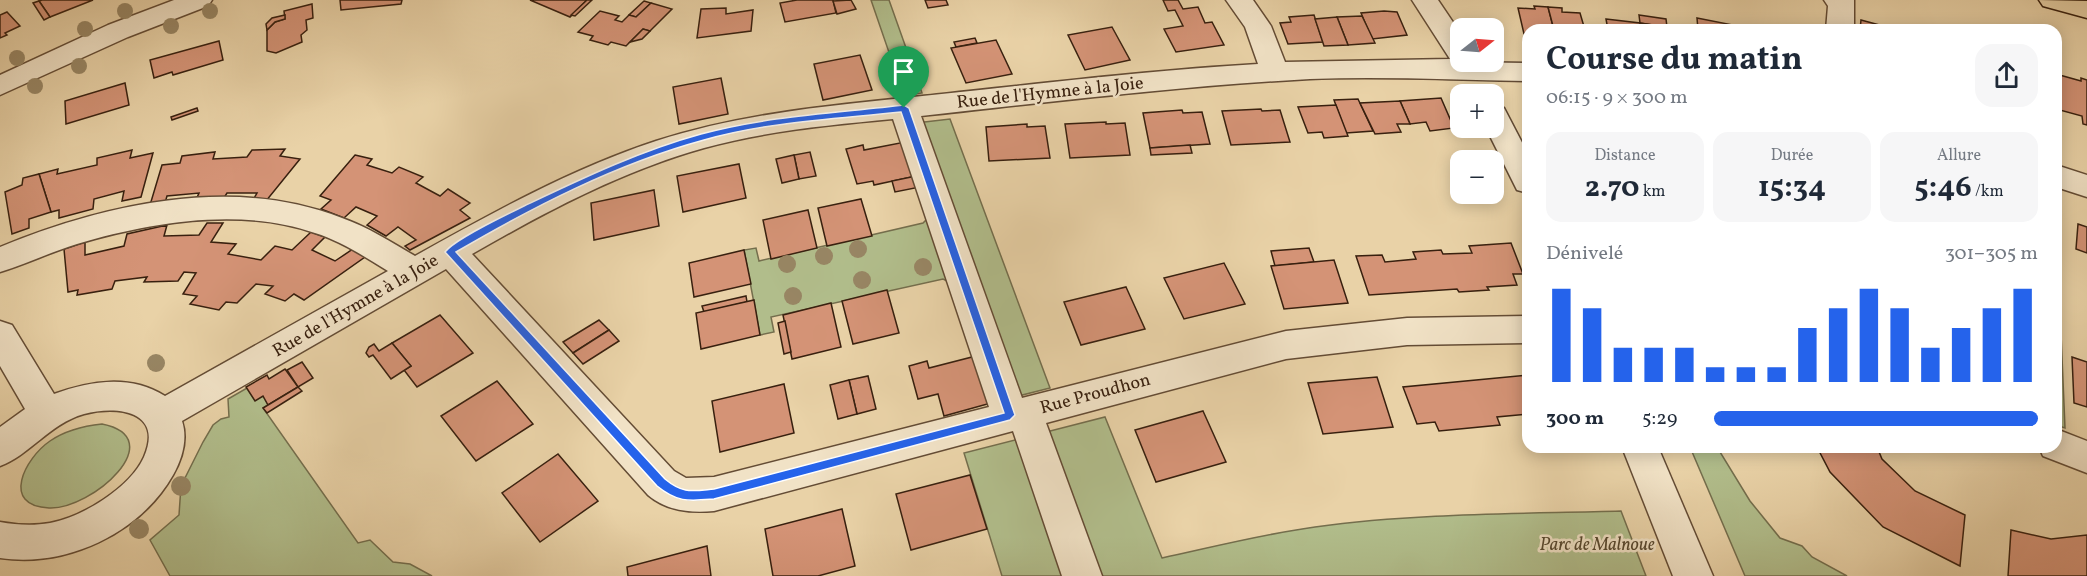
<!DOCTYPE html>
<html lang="fr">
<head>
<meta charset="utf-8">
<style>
	:root { --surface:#fff; --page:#f6f6f7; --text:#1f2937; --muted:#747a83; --accent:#2563eb }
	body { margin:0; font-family:Vollkorn,serif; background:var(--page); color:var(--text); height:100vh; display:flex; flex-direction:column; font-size:22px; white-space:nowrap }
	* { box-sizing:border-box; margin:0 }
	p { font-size:20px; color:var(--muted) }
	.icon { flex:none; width:33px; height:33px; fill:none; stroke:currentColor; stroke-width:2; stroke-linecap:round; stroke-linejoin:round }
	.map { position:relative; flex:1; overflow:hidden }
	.details { position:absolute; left:1522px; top:24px; width:540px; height:429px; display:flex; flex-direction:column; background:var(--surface); border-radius:18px; box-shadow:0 3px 15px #0003 }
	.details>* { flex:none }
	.needle { width:39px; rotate:73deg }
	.buttons { position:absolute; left:1450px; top:18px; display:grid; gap:12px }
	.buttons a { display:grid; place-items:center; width:54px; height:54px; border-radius:12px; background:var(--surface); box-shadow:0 3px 15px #0003; font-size:30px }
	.pin { position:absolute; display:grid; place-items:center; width:51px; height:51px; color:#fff; margin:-62px -26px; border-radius:50% 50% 50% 0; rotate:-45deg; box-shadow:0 0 6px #0007 }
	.pin .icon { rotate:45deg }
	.round { display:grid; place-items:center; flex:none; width:63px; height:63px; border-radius:18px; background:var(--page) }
	.overview { display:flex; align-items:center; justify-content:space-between; height:102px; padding:0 24px }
	h1 { font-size:33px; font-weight:700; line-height:45px }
	.metrics { display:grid; grid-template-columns:repeat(3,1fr); gap:9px; height:102px; padding:6px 24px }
	.metrics div { display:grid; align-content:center; border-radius:15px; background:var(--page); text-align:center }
	.metrics b { font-size:30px; font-weight:700 }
	.metrics small { font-size:16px; font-weight:400 }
	.metrics p { font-size:16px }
	.chart { height:168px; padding:12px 24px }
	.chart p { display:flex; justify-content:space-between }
	.chart svg { width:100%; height:108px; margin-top:6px; stroke:var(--accent); stroke-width:6 }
	ul { padding:0 24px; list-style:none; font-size:20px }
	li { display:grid; grid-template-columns:96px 72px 1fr; align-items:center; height:45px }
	li i { height:15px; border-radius:8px; background:var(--accent) }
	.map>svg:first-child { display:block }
	.green { fill:#b1bd8b; stroke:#746e4d; stroke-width:1.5 }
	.building { fill:#d49376; stroke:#38200f; stroke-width:1.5 }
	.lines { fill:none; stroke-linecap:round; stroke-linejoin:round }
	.minor-casing { stroke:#644c35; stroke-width:3 }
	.major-casing { stroke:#38200f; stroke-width:3 }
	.minor { fill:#f1e2c6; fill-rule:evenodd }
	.major { fill:#e9d2a7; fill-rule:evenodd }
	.tree { fill:#988664 }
	.route { fill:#2563eb; stroke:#fff; stroke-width:1.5; fill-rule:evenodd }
	.labels { text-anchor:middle; stroke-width:5; stroke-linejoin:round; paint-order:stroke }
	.street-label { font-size:18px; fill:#38200f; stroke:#f1e2c6 }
	.park-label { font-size:18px; font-style:italic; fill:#56472e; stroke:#f1e2c6 }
</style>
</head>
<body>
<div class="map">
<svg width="2087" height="576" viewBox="0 0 2087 576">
	<rect width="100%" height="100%" fill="#e9d2a7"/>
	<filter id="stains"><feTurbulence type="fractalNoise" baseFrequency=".00333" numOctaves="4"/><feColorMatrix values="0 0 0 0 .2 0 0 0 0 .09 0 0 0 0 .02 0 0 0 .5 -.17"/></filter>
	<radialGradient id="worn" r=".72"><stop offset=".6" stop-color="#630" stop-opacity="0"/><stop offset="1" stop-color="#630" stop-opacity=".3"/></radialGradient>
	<g class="green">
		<path d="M871,0H889L922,93L904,96Z"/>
		<path d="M950,119L1050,388L991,403L949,282L943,279L771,317L774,332L760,335L744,250L756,248L759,261L923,223L928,218L899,125Z"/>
		<path d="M2057,239L2065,428L2056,425Z"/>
		<path d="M247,388L255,400L263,396L268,405L263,408L358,543L370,540L393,562L410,564L432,576H170L150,540L179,515L181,486L203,442L213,425L221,419L229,417L228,399Z"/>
		<path d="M1105,417L1162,558C1213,547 1263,534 1315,527C1416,513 1519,514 1621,511L1646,576H1002L964,453Z"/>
		<path d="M102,424C172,438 92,510 49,508C0,506 25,458 50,441C66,430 83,426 102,424Z"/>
		<path d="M1690,447H1717L1750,501L1780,538L1802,546L1812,557L1847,576H1745Z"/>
	</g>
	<g class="building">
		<path d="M42,0H93L50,17L39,1Z"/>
		<path d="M340,0H402L401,4L341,10Z"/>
		<path d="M530,0H587L570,17Z"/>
		<path d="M587,0H592L575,16L571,15Z"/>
		<path d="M797,0H833L836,13L785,22L780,3Z"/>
		<path d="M851,0L856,9L837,14L833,1Z"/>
		<path d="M925,0H946L948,5L928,8Z"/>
		<path d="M1163,0H1178L1183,9L1198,7L1205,23L1212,22L1224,45L1176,52L1164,29L1183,26L1175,10L1168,11Z"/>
		<path d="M39,1L50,17L44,20L33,3Z"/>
		<path d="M644,1L651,3L636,17L629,15Z"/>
		<path d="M651,3L672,9L650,31L643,29L626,46L611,42L608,45L590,40L593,36L578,32L600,11L619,16L615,20L622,22L629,15L636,17Z"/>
		<path d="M312,4L313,18L306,20L307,30L301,35L302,42L276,53L267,51V30L275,22L285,19L284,11Z"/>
		<path d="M1534,6L1548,7L1554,30H1528V35L1524,34L1518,8L1535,9Z"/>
		<path d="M1548,7L1562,8V12L1580,13L1585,30H1554Z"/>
		<path d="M726,8V14L753,10L751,31L697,38L701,9Z"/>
		<path d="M1384,11L1397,12L1407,35L1372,39L1361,13Z"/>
		<path d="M7,12L20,26L5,33L7,35L0,38V15Z"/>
		<path d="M285,15V19L275,22L267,30L266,24L272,18Z"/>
		<path d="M1314,15L1323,42L1288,44L1280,23L1291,22L1289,17Z"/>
		<path d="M1639,15L1666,19L1667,27L1640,23Z"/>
		<path d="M1362,16L1375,43L1348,45L1337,17Z"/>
		<path d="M1337,17L1348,45L1324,46L1315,19Z"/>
		<path d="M1697,18L1733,25V30H1698Z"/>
		<path d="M1606,19L1640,23L1641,30H1608Z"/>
		<path d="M1861,20L1898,30H1860Z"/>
		<path d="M1640,23L1670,28L1671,30H1641Z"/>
		<path d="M1733,25L1764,30H1733Z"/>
		<path d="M1112,27L1130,60L1085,70L1068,35Z"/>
		<path d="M643,29L650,31L642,39L630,42Z"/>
		<path d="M975,38L977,43L956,47L954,42Z"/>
		<path d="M996,40L1012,74L966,83L951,48Z"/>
		<path d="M219,41L223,60L173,75L172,72L154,78L150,60Z"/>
		<path d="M860,55L872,90L823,100L814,64Z"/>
		<path d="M2056,74L2081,81V78L2087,80V125L2083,124L2082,116L2056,109Z"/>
		<path d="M721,78L728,114L679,124L673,87Z"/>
		<path d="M125,83L129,105L66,124L65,101Z"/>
		<path d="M1441,98L1454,128L1430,131L1426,122L1410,124L1400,101Z"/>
		<path d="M1358,99L1373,131L1346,133L1334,100Z"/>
		<path d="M1400,101L1410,124H1397L1401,132L1375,134L1360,103Z"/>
		<path d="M1336,105L1348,136L1324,138L1322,132L1308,133L1298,107Z"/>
		<path d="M197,108L198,111L172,120L171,117Z"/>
		<path d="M1261,109L1262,111L1280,110L1290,142L1231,145L1222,111Z"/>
		<path d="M1182,110L1183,113L1202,112L1210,144L1150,148L1143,113Z"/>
		<path d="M1106,122V124L1125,123L1130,155L1070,158L1065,124Z"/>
		<path d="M1027,124V127L1045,126L1050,158L989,161L986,127Z"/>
		<path d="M905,142L916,176L874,185L873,181L857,184L846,149L863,145L864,150Z"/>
		<path d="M1190,145L1192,153L1151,155L1150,148Z"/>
		<path d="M285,149L280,156L300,159L266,201L253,200L257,193H227L222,201L195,202L199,193L167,196L165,203L150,205L162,165L180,163L182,156L215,152L213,159L247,157L252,150Z"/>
		<path d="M132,150L130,158L153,153L141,197L122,201L124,191L94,199L93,209L59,218V210L51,212L39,174L58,169L57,174L97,165V158Z"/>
		<path d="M810,152L816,176L799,179L794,155Z"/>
		<path d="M355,155L372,159L367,165L392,173L399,167L423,177L416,183L440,196L448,189L470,203L460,210L470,218L410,250L405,246L416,240L398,227L386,236L367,225L377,216L356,207L344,218L321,209L331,200L320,196Z"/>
		<path d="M794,155L799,179L782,183L776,159Z"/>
		<path d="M739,164L746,198L683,212L677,176Z"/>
		<path d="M39,174L51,212L29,219V228L12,234L5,192L22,185L23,178Z"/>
		<path d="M916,176L920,187L895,192L892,181Z"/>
		<path d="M654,190L659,226L594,240L591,203Z"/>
		<path d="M861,199L872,236L827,246L818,208Z"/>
		<path d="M808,210L817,248L771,259L763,220Z"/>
		<path d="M207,223H223L211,242L236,244L228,254L261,260L275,246L292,250L311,232L325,237L312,250L335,261L353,249L365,257L304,300L294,294L285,301L265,294L273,286L256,284L237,303L226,302L219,310L190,304L197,296L183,294L196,273L184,272L178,281L144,282L147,277L115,281L112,289L77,295L78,290L68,292L64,249L85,242V255L124,246L127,234L167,225L164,236L199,235Z"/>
		<path d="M2078,224L2087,227V253L2076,249Z"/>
		<path d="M1511,243L1523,274H1513L1517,285L1487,287L1489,290L1459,292L1457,289L1369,295L1356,256L1382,255L1385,262L1416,259L1413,252L1441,250L1443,254L1472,253L1469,246Z"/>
		<path d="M1309,248L1314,262L1275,266L1271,251Z"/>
		<path d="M744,250L751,284L694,297L689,263Z"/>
		<path d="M1334,260L1348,303L1284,309L1271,266Z"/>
		<path d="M1224,263L1245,304L1184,319L1164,278Z"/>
		<path d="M1126,287L1145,329L1081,345L1064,302Z"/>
		<path d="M887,290L899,333L853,344L842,301Z"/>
		<path d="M746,296L747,302L704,312L702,306Z"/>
		<path d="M754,300L760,335L701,349L696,313Z"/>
		<path d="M831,303L841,347L792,359L783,315Z"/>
		<path d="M440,315L473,353L417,387L404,370L411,366L392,343Z"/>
		<path d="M599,320L609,330L573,353L563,342Z"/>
		<path d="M785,321L791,352L784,354L778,323Z"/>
		<path d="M609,330L619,341L583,364L573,353Z"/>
		<path d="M392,343L411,366L391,379L373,355L369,357L366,353L369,347L374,344L379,351Z"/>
		<path d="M976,356L991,403L944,416L938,394L918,399L909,366L927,361L929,368Z"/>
		<path d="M2072,357L2087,362V407L2074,403Z"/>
		<path d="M302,362L313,378L298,387L287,370Z"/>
		<path d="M285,369L298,387L268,405L263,396L255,401L246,387L267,375L269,379Z"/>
		<path d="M1528,375V414L1497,417L1500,425L1439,431L1435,422L1417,424L1403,387Z"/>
		<path d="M868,376L876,409L857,414L849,380Z"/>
		<path d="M1377,377L1393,427L1323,434L1308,383Z"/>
		<path d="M849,380L857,414L838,419L830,385Z"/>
		<path d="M497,381L533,424L476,461L441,416Z"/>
		<path d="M784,384L794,433L720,452L712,401Z"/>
		<path d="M298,387L302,391L267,413L263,408Z"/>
		<path d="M1203,411L1226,462L1156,482L1135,430Z"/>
		<path d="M1817,447H1877L1882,459L1915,491L1965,515L1960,566L1883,527L1830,472Z"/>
		<path d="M558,454L598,501L540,542L502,493Z"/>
		<path d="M970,475L987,529L911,550L896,494Z"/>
		<path d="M842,509L855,566L818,576H773L765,529Z"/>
		<path d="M2011,530L2051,539L2087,535V576H2008Z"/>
		<path d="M707,546L711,576H628L627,567Z"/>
	</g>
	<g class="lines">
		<g class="minor-casing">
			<g id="minor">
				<path d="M174,0H212L208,6L128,37L0,95V75L108,25Z"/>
				<path d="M1226,0H1253L1271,26L1285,62L1450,59L1412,0H1438L1461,34V62L1528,63V81C1456,80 1383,76 1310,79C1180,86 1051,102 921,116L1022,398L1286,331L1407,318L1528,316V343L1407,345L1286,359L1046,423L1102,576H1062L1013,431L714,511C690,513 667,511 648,495L446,269L182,421C188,439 182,459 173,475C140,533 67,568 0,558V522C17,525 33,526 50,523C82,517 130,488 144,457C164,411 117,405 84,414C49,424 30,455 0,466V427L25,409L0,366V321L12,325L54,394C90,381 130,374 165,396L388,271C365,257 341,241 315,233C241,207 151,222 77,244C51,252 26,264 0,272V247C105,204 233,175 342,218C368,227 391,242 415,256C492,213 571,169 656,141C752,110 851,104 951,93C1053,82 1155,70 1258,64L1245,27ZM893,119L989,407L714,477L686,478L674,471L472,254C545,212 622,171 704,148C765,131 830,125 893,119Z"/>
				<path d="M1824,0H1854V30H1826L1828,6Z"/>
				<path d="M1494,105L1504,108L1528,154V193L1517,190L1486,128H1494Z"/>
				<path d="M2056,165L2087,175V197L2056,187Z"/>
				<path d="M2056,429L2087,441V473L2043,456L2039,447H2056Z"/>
				<path d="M1622,447H1658L1713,576H1673Z"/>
			</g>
		</g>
		<g class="major-casing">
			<path id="major" d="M2039,0L2087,1V18L2043,6Z"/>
		</g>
		<use href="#minor" class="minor"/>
		<use href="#major" class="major"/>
	</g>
	<g class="tree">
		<circle cx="125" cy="11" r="8"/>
		<circle cx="210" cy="11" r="8"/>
		<circle cx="171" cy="26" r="8"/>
		<circle cx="85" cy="29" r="8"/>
		<circle cx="17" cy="58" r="8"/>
		<circle cx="79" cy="66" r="8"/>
		<circle cx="35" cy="86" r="8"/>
		<circle cx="858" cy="249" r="9"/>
		<circle cx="824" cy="256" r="9"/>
		<circle cx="787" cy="264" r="9"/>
		<circle cx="923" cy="267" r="9"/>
		<circle cx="862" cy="280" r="9"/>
		<circle cx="793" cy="296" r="9"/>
		<circle cx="156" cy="363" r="9"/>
		<circle cx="181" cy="486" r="10"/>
		<circle cx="139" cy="529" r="10"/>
	</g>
	<path class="route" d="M904,105L909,108L1015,415L1010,420L714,499C689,501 678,503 657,486L445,252C456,238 506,215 524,206C581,179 639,151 701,134C767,116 837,113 904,105ZM901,112L1004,413L714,489C692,491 683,494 665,479L456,252C533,207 616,164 704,140C767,122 836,119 901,112Z"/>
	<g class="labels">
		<g class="street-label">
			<text transform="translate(1050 92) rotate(-6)" y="6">Rue de l'Hymne à la Joie</text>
			<text transform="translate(355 305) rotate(-30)" y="6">Rue de l'Hymne à la Joie</text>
			<text transform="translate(1095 393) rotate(-15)" y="6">Rue Proudhon</text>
		</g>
		<g class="park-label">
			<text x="1597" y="550">Parc de Malnoue</text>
		</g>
	</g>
	<rect width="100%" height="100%" filter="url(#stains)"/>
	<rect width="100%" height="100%" fill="url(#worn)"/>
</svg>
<div class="buttons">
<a><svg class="needle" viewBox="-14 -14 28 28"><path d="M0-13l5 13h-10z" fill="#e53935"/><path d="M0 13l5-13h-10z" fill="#747a83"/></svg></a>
<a>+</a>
<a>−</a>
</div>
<div class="pin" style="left:904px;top:108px;background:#1e9e55"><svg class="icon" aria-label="arrive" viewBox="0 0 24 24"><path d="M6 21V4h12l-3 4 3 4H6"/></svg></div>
<section class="details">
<div class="overview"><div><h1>Course du matin</h1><p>06:15 · 9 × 300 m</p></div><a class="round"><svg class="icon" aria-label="share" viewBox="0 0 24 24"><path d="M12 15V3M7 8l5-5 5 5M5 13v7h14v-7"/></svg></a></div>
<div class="metrics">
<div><p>Distance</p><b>2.70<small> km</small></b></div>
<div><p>Durée</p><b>15:34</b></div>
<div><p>Allure</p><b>5:46<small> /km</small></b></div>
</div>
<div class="chart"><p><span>Dénivelé</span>301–305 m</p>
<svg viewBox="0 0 160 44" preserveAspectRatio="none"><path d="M5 44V6M15 44V14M25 44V30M35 44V30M45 44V30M55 44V38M65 44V38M75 44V38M85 44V22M95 44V14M105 44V6M115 44V14M125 44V30M135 44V22M145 44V14M155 44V6"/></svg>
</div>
<ul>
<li><b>300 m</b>5:29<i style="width:100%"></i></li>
</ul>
</section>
</div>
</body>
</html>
